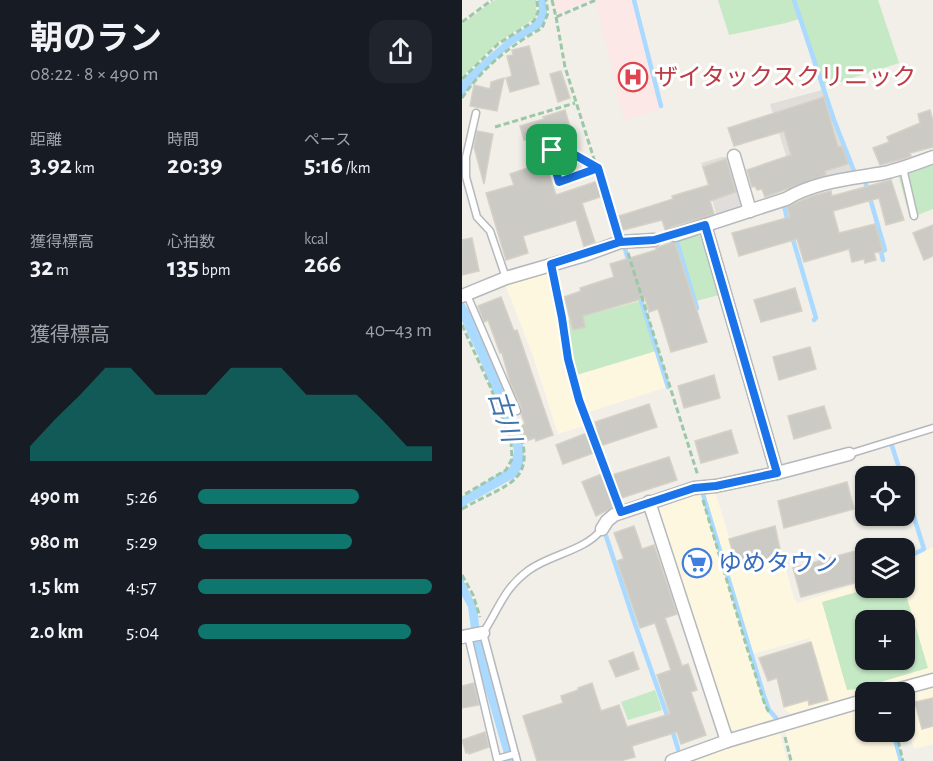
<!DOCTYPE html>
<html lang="ja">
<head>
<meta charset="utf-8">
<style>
	:root { --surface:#171b24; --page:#20242c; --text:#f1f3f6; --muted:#9ea1a6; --accent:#0f766e }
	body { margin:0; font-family:"Alegreya Sans","Noto Sans JP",sans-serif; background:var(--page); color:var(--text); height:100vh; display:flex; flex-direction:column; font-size:22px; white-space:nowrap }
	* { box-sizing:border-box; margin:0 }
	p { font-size:20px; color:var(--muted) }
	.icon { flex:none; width:33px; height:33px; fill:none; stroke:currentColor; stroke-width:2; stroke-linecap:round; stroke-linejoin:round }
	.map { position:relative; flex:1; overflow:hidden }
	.panel { display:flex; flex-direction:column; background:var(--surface); width:462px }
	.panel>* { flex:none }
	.tools { position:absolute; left:393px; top:466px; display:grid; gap:12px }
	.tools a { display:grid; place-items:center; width:60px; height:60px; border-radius:12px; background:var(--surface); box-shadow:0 2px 4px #0004; font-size:30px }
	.pin { position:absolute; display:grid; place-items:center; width:51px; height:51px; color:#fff; margin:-26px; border-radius:12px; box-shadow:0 3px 9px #0006 }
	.round { display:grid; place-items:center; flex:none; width:63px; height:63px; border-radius:18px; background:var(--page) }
	.summary { display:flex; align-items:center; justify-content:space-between; height:102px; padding:0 30px }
	h1 { font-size:33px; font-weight:700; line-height:45px }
	.metrics { display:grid; grid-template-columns:repeat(3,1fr); gap:9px; height:102px; padding:6px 30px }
	.metrics div { display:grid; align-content:center }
	.metrics b { font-size:26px; font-weight:700 }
	.metrics small { font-size:16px; font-weight:400 }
	.metrics p { font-size:16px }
	.chart { height:168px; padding:12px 30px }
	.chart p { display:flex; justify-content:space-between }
	.chart svg { width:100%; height:108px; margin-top:6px; fill:var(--accent); opacity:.7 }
	ul { padding:0 30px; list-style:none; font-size:20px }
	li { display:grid; grid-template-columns:96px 72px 1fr; align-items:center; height:45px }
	li i { height:15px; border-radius:8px; background:var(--accent) }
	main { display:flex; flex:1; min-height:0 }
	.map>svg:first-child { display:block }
	.commercial { fill:#fef7e0; fill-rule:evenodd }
	.industrial { fill:#e0deda }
	.medical { fill:#fce8e6 }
	.green { fill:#c5e8c5; fill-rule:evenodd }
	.water { fill:#aadaff }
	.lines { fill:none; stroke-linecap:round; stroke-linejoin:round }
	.stream { stroke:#aadaff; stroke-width:4.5 }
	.building { fill:#cccac5; stroke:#d6d1c6; stroke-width:1.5 }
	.lane-casing { stroke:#b5b8bc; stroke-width:9 }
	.street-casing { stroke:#b5b8bc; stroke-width:15 }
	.path { stroke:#9cc7a9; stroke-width:3; stroke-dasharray:6 3; stroke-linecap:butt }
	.lane { stroke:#fff; stroke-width:6 }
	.street { stroke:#fff; stroke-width:12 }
	.route-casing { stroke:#fff; stroke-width:12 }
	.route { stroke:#1a73e8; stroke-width:8 }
	.labels { text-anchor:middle; stroke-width:6; stroke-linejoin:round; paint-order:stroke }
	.health-label { font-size:24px; fill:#be3a42; stroke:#fff; text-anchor:start }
	.shop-label { font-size:24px; fill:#366cbe; stroke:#fff; text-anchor:start }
	.water-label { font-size:26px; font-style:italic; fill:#4174aa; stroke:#fff }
</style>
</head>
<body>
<main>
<section class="panel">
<div class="summary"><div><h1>朝のラン</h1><p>08:22 · 8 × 490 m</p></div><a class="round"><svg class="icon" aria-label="share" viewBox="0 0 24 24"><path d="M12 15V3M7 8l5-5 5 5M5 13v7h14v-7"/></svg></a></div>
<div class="metrics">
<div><p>距離</p><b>3.92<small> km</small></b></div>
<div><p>時間</p><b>20:39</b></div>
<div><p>ペース</p><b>5:16<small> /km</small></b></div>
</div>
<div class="metrics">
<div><p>獲得標高</p><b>32<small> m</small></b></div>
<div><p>心拍数</p><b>135<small> bpm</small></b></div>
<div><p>kcal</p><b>266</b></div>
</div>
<div class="chart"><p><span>獲得標高</span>40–43 m</p>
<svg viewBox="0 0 160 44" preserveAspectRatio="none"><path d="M0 44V38L10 27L20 17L30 6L40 6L50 17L60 17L70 17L80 6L90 6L100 6L110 17L120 17L130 17L140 27L150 38L160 38V44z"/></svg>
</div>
<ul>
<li><b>490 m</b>5:26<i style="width:69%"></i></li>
<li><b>980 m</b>5:29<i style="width:66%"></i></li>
<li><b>1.5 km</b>4:57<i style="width:100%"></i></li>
<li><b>2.0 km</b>5:04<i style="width:91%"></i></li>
</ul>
</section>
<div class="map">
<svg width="471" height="761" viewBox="0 0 471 761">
	<rect width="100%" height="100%" fill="#f1efe8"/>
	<g class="commercial">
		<path d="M89,270L110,377L194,351L205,387L121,414L125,425L96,434L72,359L43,284Z"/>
		<path d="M253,491L276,567L320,555L332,598L335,603L403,582L404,588H442L443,560L471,547V674L329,714L321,708L314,679L358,667L357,663L347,638L291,654L242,494ZM404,621H442V660H404Z"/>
		<path d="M238,492L299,697L304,710L311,719L272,731L266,727L195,511L199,504Z"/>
		<path d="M471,688V744L452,749L443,713L442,696Z"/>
		<path d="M403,708L404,732H430L438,761H331L323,731Z"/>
		<path d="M318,732L325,761H221Z"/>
	</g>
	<g class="industrial">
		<path d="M360,90L392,172L372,175L334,188L308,104Z"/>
		<path d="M260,157H270L284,207L255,216L239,163Z"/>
	</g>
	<g class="medical">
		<path d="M93,0H129L96,13Z"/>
		<path d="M133,0H171L199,107L194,111L162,120Z"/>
	</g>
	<g class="green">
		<path d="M33,0H74V17L34,44L0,77V24Z"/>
		<path d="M256,0H331L337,19L324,23L267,35Z"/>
		<path d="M333,0H416L437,63L362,87Z"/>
		<path d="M471,164V209L448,218L436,174Z"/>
		<path d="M233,234L240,237L257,295L234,301L215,239Z"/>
		<path d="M178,301L194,351L114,375L104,321Z"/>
		<path d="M409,588H442L466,668L422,681L407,688L385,690L360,602ZM404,621H442V660H404Z"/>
		<path d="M193,690L200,710L166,720L159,702Z"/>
	</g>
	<g class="water">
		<path d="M76,0H84L85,13L81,26L51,44L22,70L0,97V81L7,73L47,38L73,22L77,12Z"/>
		<path d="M0,300L8,312L38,380L60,440L62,452L61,465L54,477L0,507V497L48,467L52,452L50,441L16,355L0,321Z"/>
		<path d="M0,577L15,608L19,641L53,761H44L10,644L11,643L6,607L0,596Z"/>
	</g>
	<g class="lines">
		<g class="stream">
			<path d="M172,0L199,106"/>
			<path d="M332,0L372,120L394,176"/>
			<path d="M403,181L423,250L419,252L421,260"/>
			<path d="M322,205L326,223"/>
			<path d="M330,236L354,318L352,320"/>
			<path d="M214,239L235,308"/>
			<path d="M162,245L167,263"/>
			<path d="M92,267L112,376L123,413L149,481"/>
			<path d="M177,294L206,387"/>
			<path d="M429,443L440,477"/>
			<path d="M442,485L462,549L442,559"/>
			<path d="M240,491L302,696L307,710L314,718"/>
			<path d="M154,494L160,510"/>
			<path d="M144,536L173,624L206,718"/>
			<path d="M210,729L216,749"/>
			<path d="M431,732L439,761"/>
		</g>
	</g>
	<g class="building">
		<path d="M67,46L77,84L48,92L44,78L50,76L45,56L51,55L50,50Z"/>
		<path d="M99,71L108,98L96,102L88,74Z"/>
		<path d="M42,78L35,111L8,106L12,85L28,89L29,82Z"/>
		<path d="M362,97L376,147L380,146L386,164L363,171L364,175L303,197L300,189L295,190L293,186L290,187L285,170L329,155L322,131L272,146L266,128Z"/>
		<path d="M103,110L108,127L62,140L58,126L82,119L81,117Z"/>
		<path d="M468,110L471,121V147L448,153L449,156L444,158L418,165L411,148L427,142L425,137L458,123L456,114Z"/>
		<path d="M15,131L31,134L22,184L12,147Z"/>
		<path d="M264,159L274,192L248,201L252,214L210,227L204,232L200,220L161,230L157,216L189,206L211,199L210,196L247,185L241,167Z"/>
		<path d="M83,162L94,195L136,181L141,196L120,203L133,242L122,247L114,220L61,236L66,253L44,260L24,193L52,185L48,174Z"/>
		<path d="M429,180L442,220L424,225L417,198L371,211L377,233L413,224L421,251L412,253L414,260L403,263L402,259L390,262L387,249L342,262L335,239L277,256L270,233L328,217L325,207L350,196L369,191L370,196Z"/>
		<path d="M471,225V256L462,260L451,233Z"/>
		<path d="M10,238L17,271L0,275V240Z"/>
		<path d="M210,242L213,243L245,342L209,352L196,309L187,312L183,298L121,316L123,327L111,330L102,297L119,291L118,288L152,277L148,264L194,250V248Z"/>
		<path d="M333,288L340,311L299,322L292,300Z"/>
		<path d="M39,297L52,331L55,330L91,435L74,441L73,438L64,441L59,425L63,424L59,414L60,409L48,382L40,353H38L26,320L22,322L16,306Z"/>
		<path d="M348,347L354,369L317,380L311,357Z"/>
		<path d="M252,375L258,398L222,408L216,386Z"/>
		<path d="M187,404L195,427L132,448L134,452L101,464L94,445L135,429L133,422Z"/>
		<path d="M362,406L369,428L332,439L326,416Z"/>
		<path d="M269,430L276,453L239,463L233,441Z"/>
		<path d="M207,457L215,480L153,500L155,505L134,516L120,482L142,473L144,477Z"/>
		<path d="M385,482L392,509L322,528L316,501Z"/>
		<path d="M172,526L180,549L192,545L215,614L203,618L220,666L226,664L235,690L229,692L244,735L219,744L215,732L170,746L173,757L158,761H75L61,716L101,703L99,696L116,690V688L130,683L139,711L157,705L165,727L208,714L195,675L209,670L193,623L178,628L155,561L161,559V557L152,533Z"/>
		<path d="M313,526L319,554L275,567L267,539Z"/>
		<path d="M397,550L404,569V580L339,597L331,568Z"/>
		<path d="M349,642L366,700L347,705L346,700L322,707L315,678L306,681L297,658Z"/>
		<path d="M171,652L177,669L154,677L147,661Z"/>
		<path d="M12,683L17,705L0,708V686Z"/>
		<path d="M471,698V726L460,729L453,702Z"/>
		<path d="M23,732L27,747L7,754V752L4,753L0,740Z"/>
	</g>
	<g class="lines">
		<g class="lane-casing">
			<g id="lane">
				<path d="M14,113L4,157V177L15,217L28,231L44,278"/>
				<path d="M441,168L452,216"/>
				<path d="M192,240L213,235"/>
				<path d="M5,295L55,411"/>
				<path d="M387,454L471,428"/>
				<path d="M6,636L35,759L53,754"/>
				<path d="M55,761L21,633C37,609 41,589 67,570C89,554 123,551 140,529"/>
			</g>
		</g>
		<g class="street-casing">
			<g id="street">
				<path d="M272,156L288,211"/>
				<path d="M243,225L315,473"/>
				<path d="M213,235L324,199C354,181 388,179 422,173C439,169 455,163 471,157"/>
				<path d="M0,296L44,278L123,255L158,242L192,240"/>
				<path d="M187,502L265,741"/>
				<path d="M140,529L145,521L152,515L232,488L254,486L315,473L387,454"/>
				<path d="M0,637L21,633"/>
				<path d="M423,693L471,680"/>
				<path d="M210,761L265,741L404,700"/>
			</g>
		</g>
		<g class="path">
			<path d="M90,0L94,17L134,0"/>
			<path d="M94,17L103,67L154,229"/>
			<path d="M0,22L30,0"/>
			<path d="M0,79L36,44L72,21L76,12L75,0"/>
			<path d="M0,98C20,68 49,45 80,28L86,13L84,0"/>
			<path d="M33,127L113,103"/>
			<path d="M93,147H99L136,169L97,182L89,154Z"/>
			<path d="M166,253L236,476"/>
			<path d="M92,278C99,310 102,343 110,374C121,418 139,460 155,502"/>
			<path d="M0,325L28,386L49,441L50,459L44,470L0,496"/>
			<path d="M241,500L285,648L303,705L308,714"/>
			<path d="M0,509C49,481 77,484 54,419"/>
			<path d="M0,575L11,595L18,617"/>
			<path d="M434,732L441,761"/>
			<path d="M323,737L329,761"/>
		</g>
		<use href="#lane" class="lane"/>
		<use href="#street" class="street"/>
	</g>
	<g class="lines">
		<g class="route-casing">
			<path id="route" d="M90,150L93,147H99L136,168L158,242L89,264L100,318L106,359L117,400L159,512L232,488L254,486L315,473L243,225L192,240L158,242L136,168L97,182L89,154L90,150"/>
		</g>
		<use href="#route" class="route"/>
	</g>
	<defs>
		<g id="hospital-ring" transform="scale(1.5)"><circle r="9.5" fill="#fff" stroke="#e0444e" stroke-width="1.5"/><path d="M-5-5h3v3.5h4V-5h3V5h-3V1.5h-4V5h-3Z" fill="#e0444e"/></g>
		<g id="supermarket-ring" transform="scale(1.5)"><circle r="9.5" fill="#fff" stroke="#3f7fe0" stroke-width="1.5"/><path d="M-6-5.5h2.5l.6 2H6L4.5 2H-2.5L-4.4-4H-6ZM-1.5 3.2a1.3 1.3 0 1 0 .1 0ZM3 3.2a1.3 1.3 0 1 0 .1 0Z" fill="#3f7fe0"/></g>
	</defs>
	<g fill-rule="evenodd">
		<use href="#hospital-ring" x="171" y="77"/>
		<use href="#supermarket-ring" x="235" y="563"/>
	</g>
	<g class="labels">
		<g class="health-label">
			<text x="192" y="85">ザイタックスクリニック</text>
		</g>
		<g class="shop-label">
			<text x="256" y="571">ゆめタウン</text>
		</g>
		<g class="water-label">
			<text transform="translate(43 416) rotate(73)" y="9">古川</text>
		</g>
	</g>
</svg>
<div class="tools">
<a><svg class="icon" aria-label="locate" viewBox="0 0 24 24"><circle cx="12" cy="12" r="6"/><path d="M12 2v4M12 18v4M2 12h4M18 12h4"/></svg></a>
<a><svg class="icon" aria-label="layers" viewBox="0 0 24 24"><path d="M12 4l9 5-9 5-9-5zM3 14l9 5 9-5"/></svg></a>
<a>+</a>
<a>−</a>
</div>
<div class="pin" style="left:90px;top:150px;background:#1e9e55"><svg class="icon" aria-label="arrive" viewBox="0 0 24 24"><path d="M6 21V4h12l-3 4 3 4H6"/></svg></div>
</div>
</main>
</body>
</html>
